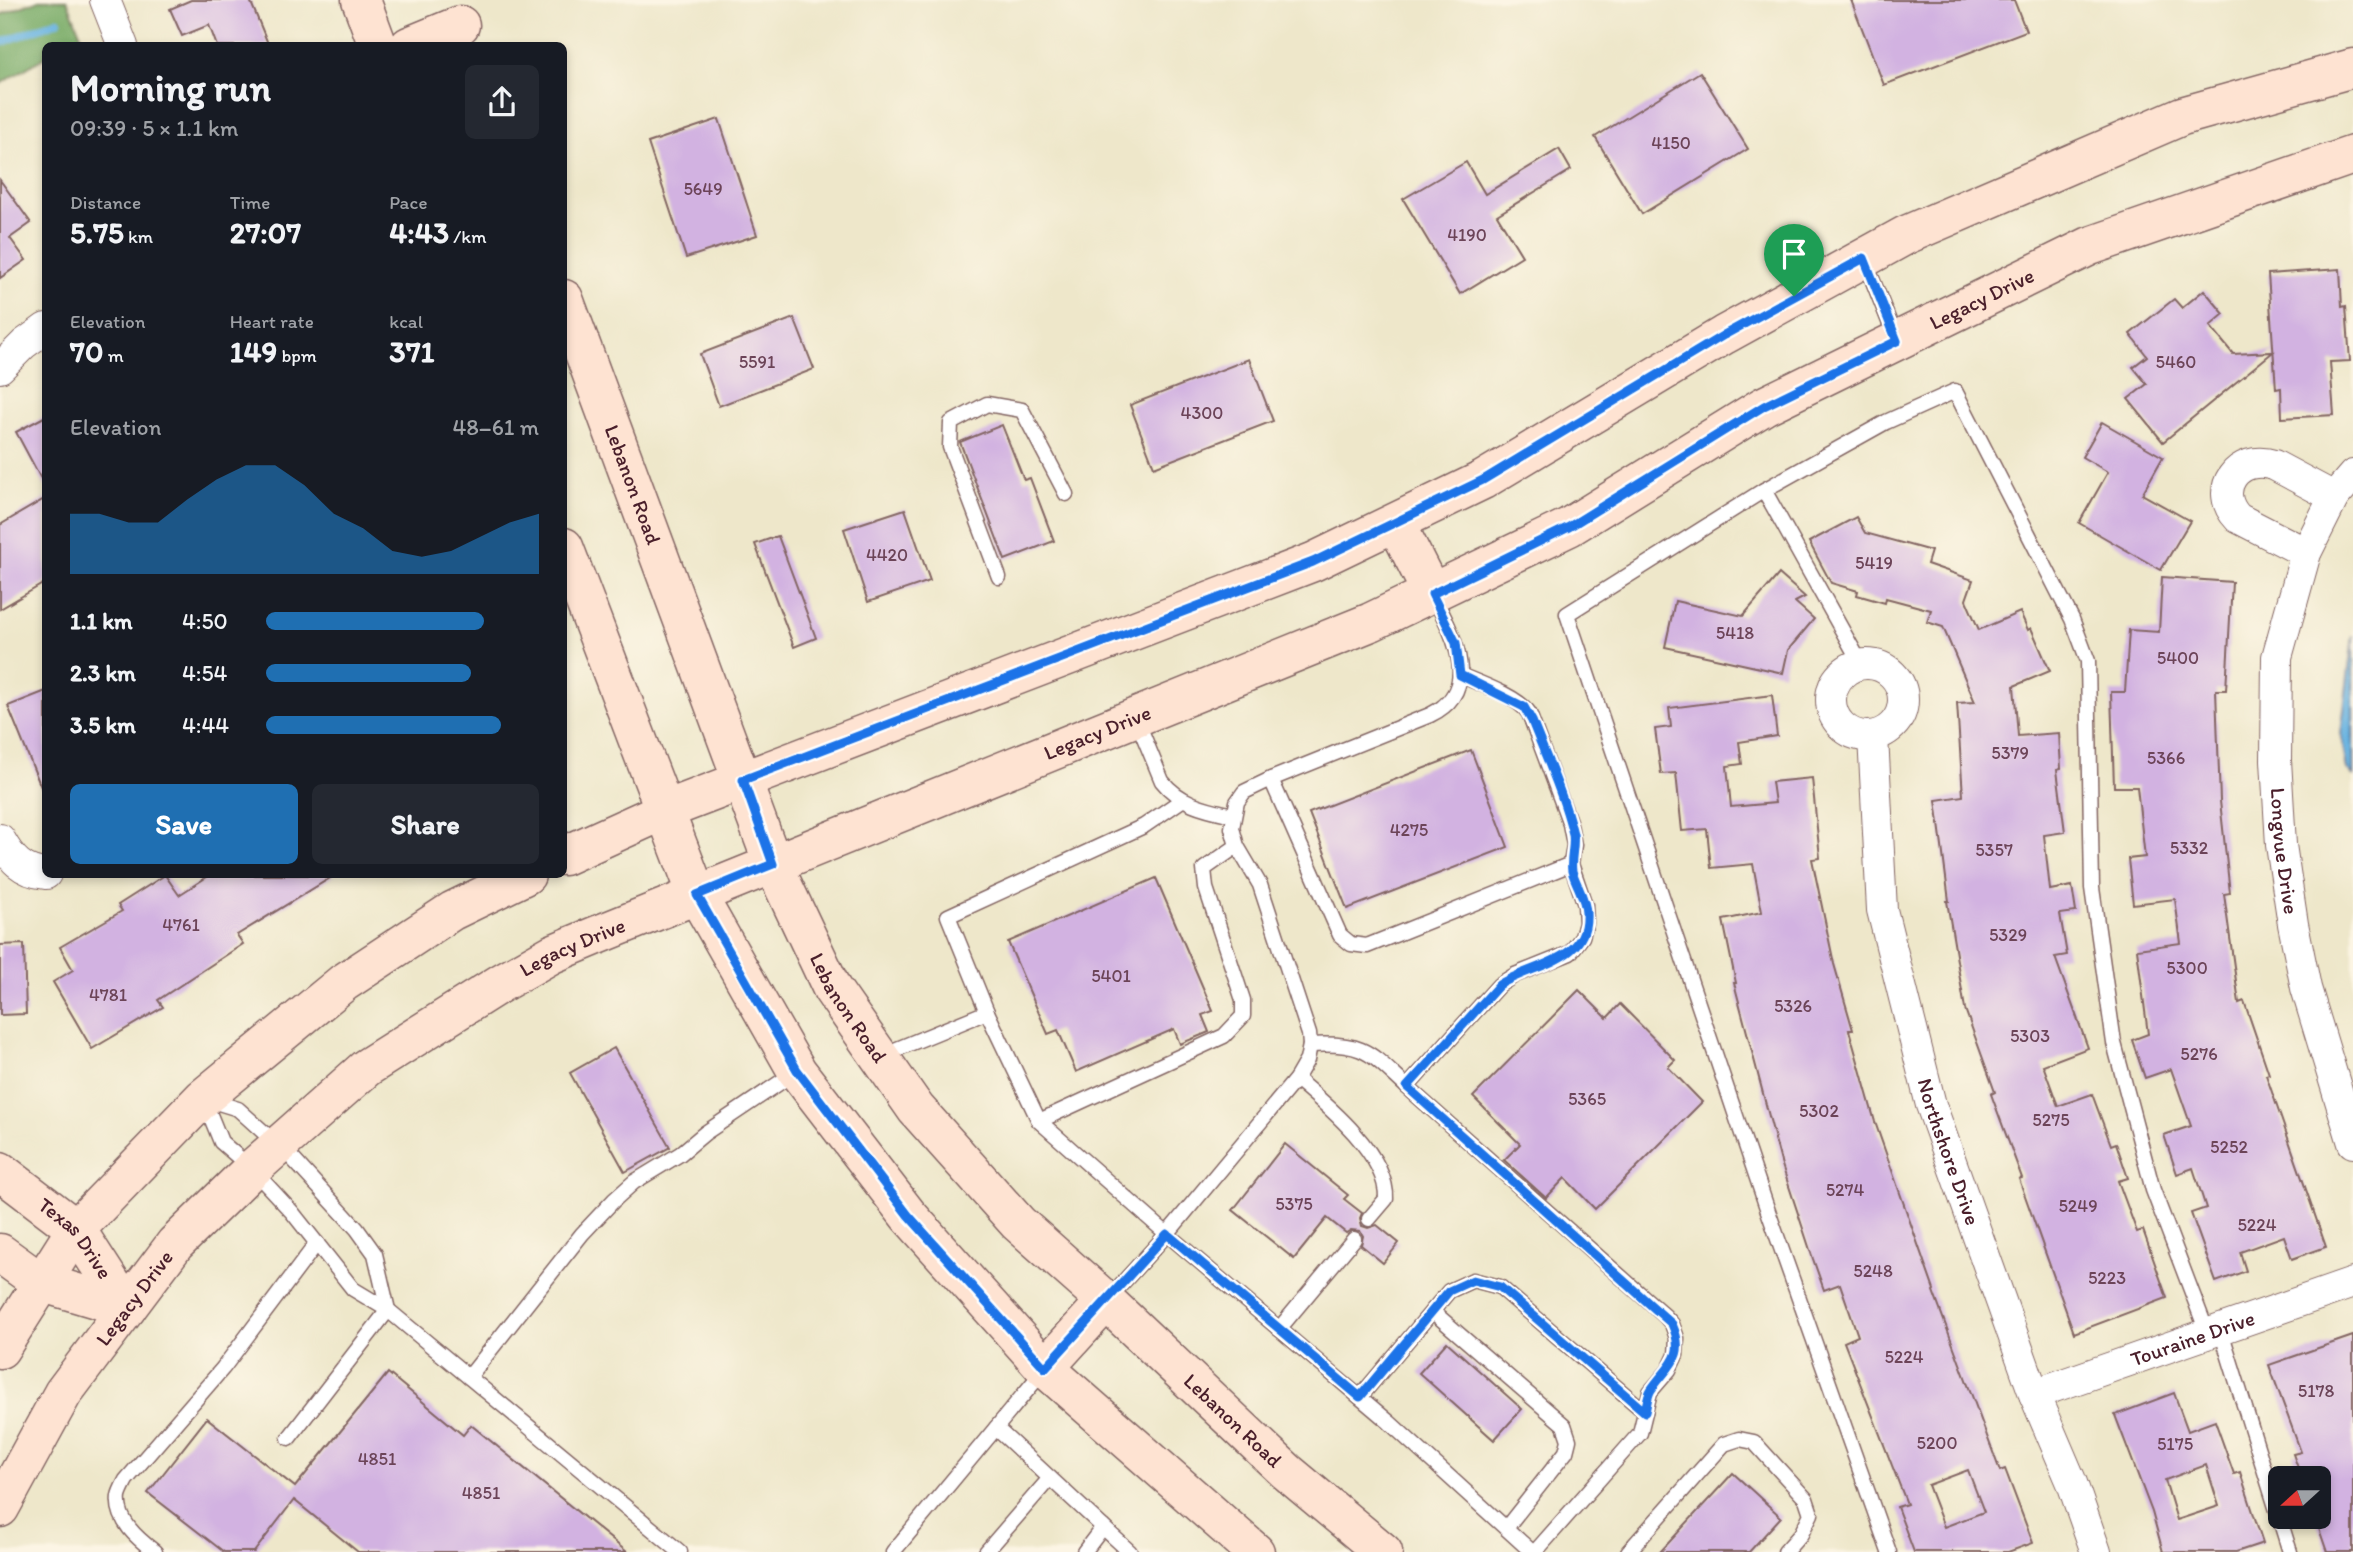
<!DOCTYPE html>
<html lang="en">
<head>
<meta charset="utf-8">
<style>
	:root { --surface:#171b24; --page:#242831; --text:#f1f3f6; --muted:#9ea1a6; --accent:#1f6fb2 }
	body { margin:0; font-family:Itim,sans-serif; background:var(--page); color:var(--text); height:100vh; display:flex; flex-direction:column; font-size:26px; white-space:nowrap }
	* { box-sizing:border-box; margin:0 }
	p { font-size:23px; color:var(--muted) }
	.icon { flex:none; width:38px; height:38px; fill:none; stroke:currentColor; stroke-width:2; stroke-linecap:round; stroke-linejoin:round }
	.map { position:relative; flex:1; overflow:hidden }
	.sheet { position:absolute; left:42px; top:42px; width:525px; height:836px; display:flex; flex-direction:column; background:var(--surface); border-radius:10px; box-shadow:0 4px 10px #0003 }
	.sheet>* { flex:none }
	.needle { width:46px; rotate:249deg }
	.buttons { position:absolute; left:2268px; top:1466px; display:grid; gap:14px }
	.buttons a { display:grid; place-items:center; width:63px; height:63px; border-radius:10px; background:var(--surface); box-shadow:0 4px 10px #0003; font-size:35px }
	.pin { position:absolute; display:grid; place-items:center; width:60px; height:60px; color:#fff; margin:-72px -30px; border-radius:50% 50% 50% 0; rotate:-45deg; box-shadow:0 0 7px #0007 }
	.pin .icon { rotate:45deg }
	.round { display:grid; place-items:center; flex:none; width:74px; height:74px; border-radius:10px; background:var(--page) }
	.summary { display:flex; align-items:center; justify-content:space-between; height:119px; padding:0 28px }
	h1 { font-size:38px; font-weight:700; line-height:52px }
	.metrics { display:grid; grid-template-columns:repeat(3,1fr); gap:10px; height:119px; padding:7px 28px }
	.metrics div { display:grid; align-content:center }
	.metrics b { font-size:30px; font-weight:700 }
	.metrics small { font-size:19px; font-weight:400 }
	.metrics p { font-size:19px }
	.chart { height:196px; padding:14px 28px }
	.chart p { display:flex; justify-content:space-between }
	.chart svg { width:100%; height:126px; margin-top:7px; fill:var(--accent); opacity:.7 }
	.cta { display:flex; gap:14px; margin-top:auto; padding:14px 28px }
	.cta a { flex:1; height:80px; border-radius:10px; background:var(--accent); color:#fff; font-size:28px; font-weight:700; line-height:80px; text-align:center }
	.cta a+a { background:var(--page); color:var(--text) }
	ul { padding:0 28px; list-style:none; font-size:23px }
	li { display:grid; grid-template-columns:112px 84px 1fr; align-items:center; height:52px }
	li i { height:18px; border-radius:9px; background:var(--accent) }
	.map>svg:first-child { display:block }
	.forest { fill:#79ac67; stroke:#626649; stroke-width:2 }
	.water { fill:#68b3e1; stroke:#596986; stroke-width:2 }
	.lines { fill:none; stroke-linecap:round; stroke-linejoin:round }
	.stream { stroke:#68b3e1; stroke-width:8 }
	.building { fill:#d2b2e1; fill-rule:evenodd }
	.lane-casing { stroke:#836563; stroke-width:17 }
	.street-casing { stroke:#836563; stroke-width:32 }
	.secondary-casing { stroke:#836563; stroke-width:41 }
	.lane { stroke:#fff; stroke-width:14 }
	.street { stroke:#fff; stroke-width:30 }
	.secondary { stroke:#fee3d2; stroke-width:38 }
	.route-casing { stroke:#fff; stroke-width:14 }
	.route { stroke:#1a73e8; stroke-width:9 }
	.labels { text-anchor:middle; stroke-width:5; stroke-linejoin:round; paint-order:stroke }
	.number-label { font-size:18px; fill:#6c4458 }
	.street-label { font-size:21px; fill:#4a1f2b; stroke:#fcf5e5 }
</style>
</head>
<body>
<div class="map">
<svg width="2353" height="1552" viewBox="0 0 2353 1552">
	<rect width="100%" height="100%" fill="#fcf5e5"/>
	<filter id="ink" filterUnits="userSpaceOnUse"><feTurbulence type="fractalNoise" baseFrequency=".0143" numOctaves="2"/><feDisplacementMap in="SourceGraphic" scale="14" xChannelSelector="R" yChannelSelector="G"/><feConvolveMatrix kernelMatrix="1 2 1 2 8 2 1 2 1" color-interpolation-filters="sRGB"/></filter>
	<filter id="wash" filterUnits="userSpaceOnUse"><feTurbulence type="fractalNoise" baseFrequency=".00686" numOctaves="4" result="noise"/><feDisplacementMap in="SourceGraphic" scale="28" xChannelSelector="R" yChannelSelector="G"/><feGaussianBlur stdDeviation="1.57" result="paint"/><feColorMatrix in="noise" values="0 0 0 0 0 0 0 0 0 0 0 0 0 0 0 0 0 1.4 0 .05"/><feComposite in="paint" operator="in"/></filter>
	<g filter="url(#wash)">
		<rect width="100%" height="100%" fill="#eee7ca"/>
		<path class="forest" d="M39,0H67L82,38L67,45L46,46L45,57L0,84V15Z"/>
		<path class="water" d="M2353,635V775L2347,770L2341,734Z"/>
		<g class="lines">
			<path class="stream" d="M0,43L58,21"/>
		</g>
		<g id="blocks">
			<g class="building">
				<path d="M191,0H250L269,46H217L209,25L182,36L170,9Z"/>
				<path d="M1851,0H2014L2026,31L1884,85Z"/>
				<path d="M1700,72L1748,149L1642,214L1595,137Z"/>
				<path d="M719,119L757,235L686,258L648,143Z"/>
				<path d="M1559,149L1571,170L1497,215L1522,256L1460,294L1403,199L1466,162L1485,194Z"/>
				<path d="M0,180L31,223L10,238L26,260L0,278Z"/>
				<path d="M2340,269L2342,307L2346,306L2350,361L2330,362L2334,415L2282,418L2281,388L2276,389L2268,274Z"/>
				<path d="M2204,290L2224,314L2210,326L2233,354L2273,352L2163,442L2128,399L2147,384L2133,367L2147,356L2130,334L2174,299L2182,308Z"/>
				<path d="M794,318L814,369L719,406L700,354Z"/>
				<path d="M1249,359L1273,421L1154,467L1130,405Z"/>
				<path d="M46,416V488L16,432Z"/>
				<path d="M2102,422L2163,457L2142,494L2190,521L2161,570L2079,523L2108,472L2082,457Z"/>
				<path d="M1002,425L1024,480L1030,478L1054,541L1005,560L960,442Z"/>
				<path d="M46,498V582L0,609V525Z"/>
				<path d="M905,509L930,581L868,602L844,529Z"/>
				<path d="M1856,517L1865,533L1931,551L1927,564L1973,580L1966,600L1979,630L2020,612L2028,630L2031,628L2050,671L2014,686L2018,736L2059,733L2061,769L2057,770L2065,832L2044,835L2050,890L2072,886L2076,912L2060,914L2067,955L2055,957L2088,1048L2043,1065L2058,1106L2092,1094L2111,1145L2116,1143L2128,1178L2118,1181L2137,1232L2143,1230L2167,1298L2074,1333L2019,1179L2022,1178L1991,1094L1995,1092L1965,1009L1947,901H1949L1936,800L1963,796L1957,703L1975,702L1943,627L1927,622L1931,610L1886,598L1885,603L1857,595L1858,591L1831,583L1809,542Z"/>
				<path d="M778,536L816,638L794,647L755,544Z"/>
				<path d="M1779,574L1805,597L1795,602L1814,619L1788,650L1783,673L1665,647L1675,601L1743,616Z"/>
				<path d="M2162,577L2232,582L2226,690H2216L2220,801L2230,893L2224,894L2239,1003L2244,1001L2269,1074L2266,1075L2326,1247L2292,1259L2284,1236L2240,1252L2246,1271L2216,1282L2191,1213L2206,1208L2193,1168L2177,1174L2164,1135L2191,1126L2171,1069L2145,1078L2132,1040L2148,1034L2137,949L2181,943L2175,899L2133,904L2128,859L2145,857L2137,787H2114L2111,692H2125L2129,630L2159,632Z"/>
				<path d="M46,691V797H45L8,706Z"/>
				<path d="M1772,695L1777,736L1739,742L1742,764L1727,766L1731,807L1775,803L1772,782L1812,778L1820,858L1812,859L1834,964L1853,1030H1849L1875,1122L1934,1290L1933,1291L2000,1471L2005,1469L2033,1543L2008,1552H1914L1897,1507L1907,1504L1844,1342L1858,1336L1840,1284L1824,1290L1813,1259L1781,1162L1734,983H1736L1723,920L1762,912L1753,864L1711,868L1707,829L1682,831L1676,773L1661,774L1655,729L1671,727L1669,708ZM1968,1470L1984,1512L1944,1527L1928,1485Z"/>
				<path d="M1471,750L1508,847L1347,909L1309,813Z"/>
				<path d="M165,875L179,895L210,875H335L237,935L243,944L158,1000L163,1007L92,1049L53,982L73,970L60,947L122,911L118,905Z"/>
				<path d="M1156,878L1213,1011L1202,1015L1209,1032L1180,1044L1174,1029L1076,1072L1058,1030L1048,1034L1008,942Z"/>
				<path d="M24,944L26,1014L0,1015V945Z"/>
				<path d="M1579,990L1607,1018L1620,1004L1675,1060L1668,1067L1702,1102L1595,1209L1565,1178L1546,1198L1504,1160L1520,1144L1473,1097Z"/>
				<path d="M614,1048L670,1147L625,1172L570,1073Z"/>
				<path d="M1285,1144L1348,1195L1344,1199L1362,1213L1360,1218L1362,1226L1368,1228L1377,1225L1399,1243L1383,1263L1361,1245L1363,1236L1360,1231L1351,1230L1346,1233L1327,1218L1294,1259L1233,1210Z"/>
				<path d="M2353,1336V1552H2327L2315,1517H2319V1479H2302L2293,1454L2301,1452L2269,1365Z"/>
				<path d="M1447,1342L1522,1409L1494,1440L1419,1373Z"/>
				<path d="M388,1373L463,1435L471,1425L627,1552H358L294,1500L254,1552H224L148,1493L207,1418L295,1487Z"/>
				<path d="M2174,1393L2188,1431L2215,1421L2234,1474L2240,1472L2263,1543L2236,1552H2163L2152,1512L2115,1415ZM2206,1465L2219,1506L2177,1520L2165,1480Z"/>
				<path d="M1733,1473L1781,1517L1749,1552H1660Z"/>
			</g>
		</g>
	</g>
	<g filter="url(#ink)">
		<use href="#blocks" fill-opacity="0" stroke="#836563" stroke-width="2"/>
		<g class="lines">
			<g class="lane-casing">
				<g id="lane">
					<path d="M1865,261L1896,339"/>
					<path d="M1764,490L1861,664"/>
					<path d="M999,577L950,447L951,423L987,404L1022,410L1066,494"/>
					<path d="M1136,718L1162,781C1180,804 1206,809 1233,815"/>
					<path d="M1271,779L1340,935L1351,944L1367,946L1571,864"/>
					<path d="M1182,800L1144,826L948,916L987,1012L1039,1121L1167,1234L1389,1422L1532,1552"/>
					<path d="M1310,1045C1365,1042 1369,1052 1407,1087L1665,1316L1672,1324L1677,1338L1676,1355L1669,1370L1650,1392L1640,1433L1535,1552"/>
					<path d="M880,1056L987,1012"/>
					<path d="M1296,1079C1327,1105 1388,1155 1386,1199L1369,1219"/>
					<path d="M1407,1087L1499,985L1515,975L1570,953L1582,937L1586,923L1585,905L1571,864L1574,845L1570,824L1529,713C1517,696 1479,683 1460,675"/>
					<path d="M204,1100L221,1142L252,1169L292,1212L353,1289L388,1310L680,1552"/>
					<path d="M209,1100L238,1109L291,1157L357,1229L375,1254L388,1310L289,1438"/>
					<path d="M1039,1121L1224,1036L1243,1016V1000L1206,888L1204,869L1237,846"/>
					<path d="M1107,1300L1167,1234L1296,1079L1307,1060L1310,1045L1309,1034L1260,885L1237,846L1232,828L1237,802L1244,792L1271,779L1430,715C1484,689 1452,633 1433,595"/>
					<path d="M1432,1311L1564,1425L1569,1440L1566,1452L1506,1528"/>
					<path d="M2220,1328L2290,1552"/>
					<path d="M1279,1329L1354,1239"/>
					<path d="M469,1377L582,1234L614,1200L634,1182L680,1154L705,1133L797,1071"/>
					<path d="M1360,1397L1449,1291L1473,1280L1500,1287L1645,1412"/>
					<path d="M996,1428L1130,1552"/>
					<path d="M155,1552C138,1539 116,1521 119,1496C120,1491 124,1484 126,1480L223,1368L317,1243"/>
					<path d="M893,1552L1044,1370"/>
					<path d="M986,1552L1050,1478"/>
					<path d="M1084,1552L1103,1527"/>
					<path d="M1628,1552L1724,1444L1739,1439L1754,1442L1806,1499L1811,1514L1801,1534L1785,1552"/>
					<path d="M1889,1552L1768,1211L1567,614L1764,490L1886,422L1955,391L2072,619L2088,661L2092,888L2114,1043L2153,1190L2207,1332"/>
				</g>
			</g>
			<g class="street-casing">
				<g id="street">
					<path d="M105,0L123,46"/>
					<path d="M0,368L24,344L46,328"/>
					<path id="s1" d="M2353,475L2334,497L2306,553L2277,657L2276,760L2281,845L2293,924L2306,988L2353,1143"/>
					<path d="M2306,553L2238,518C2211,490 2238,453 2274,465L2334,497"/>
					<circle cx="1867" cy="700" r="36"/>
					<path id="s2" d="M1873,736L1882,910L1931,1105L2034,1394L2072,1483L2096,1552"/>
					<path d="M0,839C11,859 22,872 46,874"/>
					<path id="s3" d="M2034,1394L2353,1283"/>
				</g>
			</g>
			<g class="secondary-casing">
				<g id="secondary">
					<path d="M361,0L378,46"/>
					<path d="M409,46L460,25"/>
					<path id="s4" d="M564,299L773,864L832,989L916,1109L1018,1223L1106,1301L1286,1471L1383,1552"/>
					<path d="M1396,523L1432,594"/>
					<path d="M564,547L697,895L797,1071L908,1215L1045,1368L1255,1552"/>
					<path d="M564,856L663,811L1313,562L1483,480L1724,335L1906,235L2182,116L2353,68"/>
					<path id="s5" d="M0,1171L76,1229L127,1308"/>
					<path d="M0,1253L40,1282L127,1308"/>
					<path d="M0,1349L76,1229L203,1098L343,983L452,911L526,875"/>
					<path d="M1045,1368L1106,1301"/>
					<path id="s6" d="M0,1508L63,1393L175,1244L252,1169L366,1068L501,983L552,954L595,936L1371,622L1569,527L1764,406L2090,246L2353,155"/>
				</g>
			</g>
			<use href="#lane" class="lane"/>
			<use href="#street" class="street"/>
			<use href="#secondary" class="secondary"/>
		</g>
	</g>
	<g class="lines" filter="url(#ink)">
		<g class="route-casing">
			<path id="route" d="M1864,258L1897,341L1764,406L1569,527L1432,594L1456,643L1460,675L1524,707L1532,721C1546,757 1564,796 1573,834C1575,847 1570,858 1572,871C1576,885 1586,899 1586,913C1589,963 1530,964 1499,985L1407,1087L1672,1324C1687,1358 1668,1365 1651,1390C1647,1396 1647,1405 1645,1412L1500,1287L1473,1280L1449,1291L1360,1397L1167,1234L1045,1368L908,1215L797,1070L697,895L773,864L743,780L1313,562L1483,480L1724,335Z"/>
		</g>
		<use href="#route" class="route"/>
	</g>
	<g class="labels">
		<g class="number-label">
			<text x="1671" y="149">4150</text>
			<text x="703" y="195">5649</text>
			<text x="1467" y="241">4190</text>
			<text x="757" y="368">5591</text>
			<text x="2176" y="368">5460</text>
			<text x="1202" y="419">4300</text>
			<text x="887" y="561">4420</text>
			<text x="1874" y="569">5419</text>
			<text x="1735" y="639">5418</text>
			<text x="2178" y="664">5400</text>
			<text x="2010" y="759">5379</text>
			<text x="2166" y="764">5366</text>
			<text x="1409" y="836">4275</text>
			<text x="2189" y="854">5332</text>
			<text x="1994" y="856">5357</text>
			<text x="181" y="931">4761</text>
			<text x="2008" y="941">5329</text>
			<text x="2187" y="974">5300</text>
			<text x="1111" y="982">5401</text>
			<text x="108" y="1001">4781</text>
			<text x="1793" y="1012">5326</text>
			<text x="2030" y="1042">5303</text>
			<text x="2199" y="1060">5276</text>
			<text x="1587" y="1105">5365</text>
			<text x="1819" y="1117">5302</text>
			<text x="2051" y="1126">5275</text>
			<text x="2229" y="1153">5252</text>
			<text x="1845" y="1196">5274</text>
			<text x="1294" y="1210">5375</text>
			<text x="2078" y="1212">5249</text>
			<text x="2257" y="1231">5224</text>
			<text x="1873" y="1277">5248</text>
			<text x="2107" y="1284">5223</text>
			<text x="1904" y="1363">5224</text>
			<text x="2316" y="1397">5178</text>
			<text x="1937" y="1449">5200</text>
			<text x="2175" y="1450">5175</text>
			<text x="377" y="1465">4851</text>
			<text x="481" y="1499">4851</text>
		</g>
		<g class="street-label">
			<text dy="7" stroke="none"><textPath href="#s6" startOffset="2371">Legacy Drive</textPath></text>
			<text dy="7" stroke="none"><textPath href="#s4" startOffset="198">Lebanon Road</textPath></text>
			<text dy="7" stroke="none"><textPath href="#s6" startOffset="1384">Legacy Drive</textPath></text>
			<text dy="7" stroke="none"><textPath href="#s1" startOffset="394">Longvue Drive</textPath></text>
			<text dy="7" stroke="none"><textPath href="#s6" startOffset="817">Legacy Drive</textPath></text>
			<text dy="7" stroke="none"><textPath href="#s4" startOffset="765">Lebanon Road</textPath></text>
			<text dy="7" stroke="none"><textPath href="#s2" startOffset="425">Northshore Drive</textPath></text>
			<text dy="7" stroke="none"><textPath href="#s5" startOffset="102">Texas Drive</textPath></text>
			<text dy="7" stroke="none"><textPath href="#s6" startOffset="250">Legacy Drive</textPath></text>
			<text dy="7" stroke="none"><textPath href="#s3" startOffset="168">Touraine Drive</textPath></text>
			<text dy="7" stroke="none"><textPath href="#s4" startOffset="1332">Lebanon Road</textPath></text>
		</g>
	</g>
</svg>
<div class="buttons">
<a><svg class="needle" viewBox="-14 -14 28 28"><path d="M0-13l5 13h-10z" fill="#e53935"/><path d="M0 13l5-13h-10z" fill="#9ea1a6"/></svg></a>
</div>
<div class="pin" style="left:1794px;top:296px;background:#1e9e55"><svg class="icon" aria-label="arrive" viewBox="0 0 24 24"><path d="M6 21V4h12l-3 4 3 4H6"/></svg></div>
<section class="sheet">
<div class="summary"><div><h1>Morning run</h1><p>09:39 · 5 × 1.1 km</p></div><a class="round"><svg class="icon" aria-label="share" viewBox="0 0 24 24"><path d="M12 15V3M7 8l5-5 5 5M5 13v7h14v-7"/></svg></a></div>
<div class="metrics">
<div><p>Distance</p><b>5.75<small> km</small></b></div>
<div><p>Time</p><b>27:07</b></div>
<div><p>Pace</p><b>4:43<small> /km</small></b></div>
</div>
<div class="metrics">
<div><p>Elevation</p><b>70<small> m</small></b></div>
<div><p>Heart rate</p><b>149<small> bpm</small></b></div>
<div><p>kcal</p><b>371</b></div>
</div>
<div class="chart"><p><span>Elevation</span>48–61 m</p>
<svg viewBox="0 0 160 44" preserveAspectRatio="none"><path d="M0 44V23L10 23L20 26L30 26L40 18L50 11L60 6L70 6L80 13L90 23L100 28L110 36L120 38L130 36L140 31L150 26L160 23V44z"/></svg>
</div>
<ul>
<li><b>1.1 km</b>4:50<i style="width:80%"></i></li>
<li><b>2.3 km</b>4:54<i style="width:75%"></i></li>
<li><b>3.5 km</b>4:44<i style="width:86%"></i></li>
</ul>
<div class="cta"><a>Save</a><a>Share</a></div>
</section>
</div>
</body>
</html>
